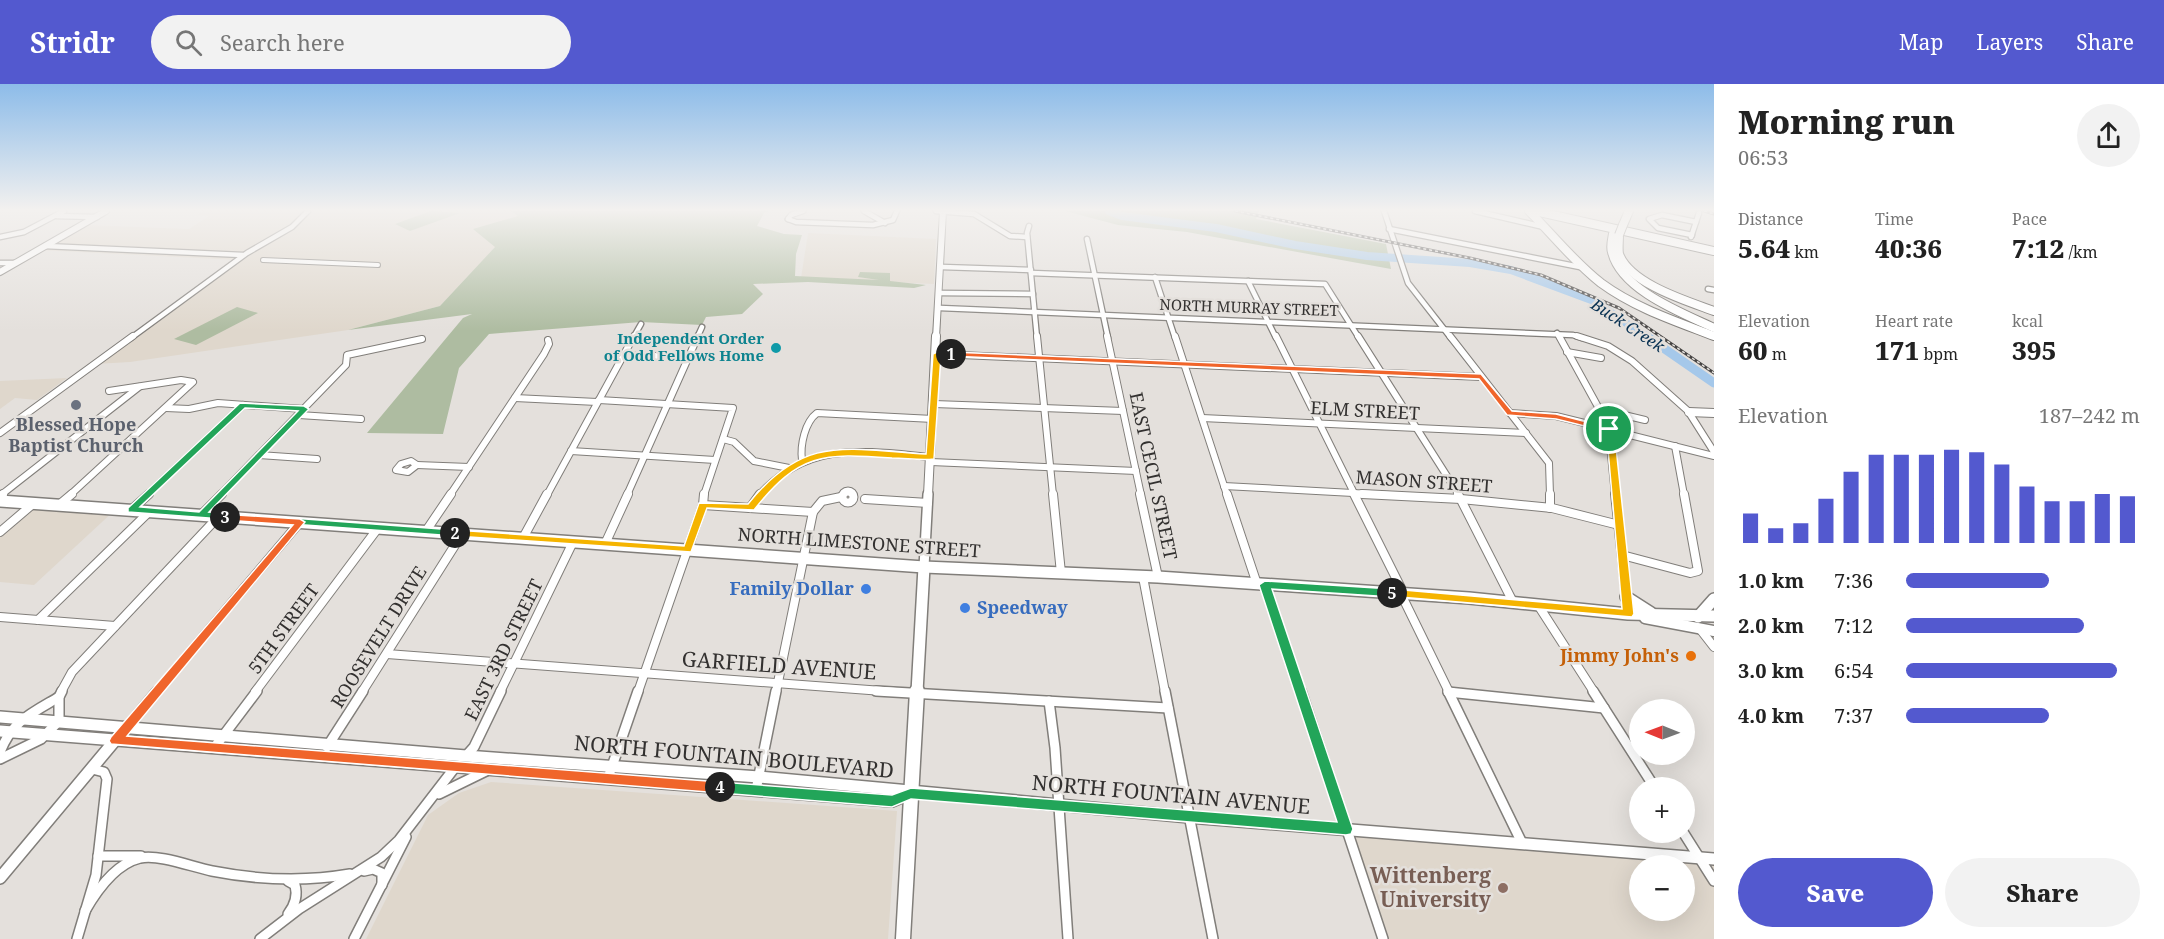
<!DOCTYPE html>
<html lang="en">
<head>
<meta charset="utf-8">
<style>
	:root { --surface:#fff; --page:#f2f2f2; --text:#222; --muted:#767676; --accent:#5359cf }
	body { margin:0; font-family:"Noto Serif",serif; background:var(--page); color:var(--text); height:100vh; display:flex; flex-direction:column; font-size:22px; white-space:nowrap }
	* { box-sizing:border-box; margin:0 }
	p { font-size:20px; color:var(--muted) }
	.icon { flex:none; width:33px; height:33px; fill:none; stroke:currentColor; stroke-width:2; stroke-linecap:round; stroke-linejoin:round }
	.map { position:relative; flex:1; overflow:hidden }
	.details { display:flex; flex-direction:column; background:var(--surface); width:450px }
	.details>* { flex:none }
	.needle { width:39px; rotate:271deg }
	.buttons { position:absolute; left:1629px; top:615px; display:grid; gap:12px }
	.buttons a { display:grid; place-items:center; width:66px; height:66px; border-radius:50%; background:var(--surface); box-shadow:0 6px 24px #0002; font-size:30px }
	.pin { position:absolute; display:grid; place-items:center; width:51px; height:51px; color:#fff; margin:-26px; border:3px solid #fff; border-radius:50%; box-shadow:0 2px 6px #0007 }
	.km { position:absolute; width:30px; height:30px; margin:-15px; border-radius:50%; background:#222; color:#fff; font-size:16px; line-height:30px; text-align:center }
	.round { display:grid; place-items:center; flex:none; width:63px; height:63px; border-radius:32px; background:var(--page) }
	.overview { display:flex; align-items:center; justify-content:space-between; height:102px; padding:0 24px }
	h1 { font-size:33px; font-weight:800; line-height:45px }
	.stats { display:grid; grid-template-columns:repeat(3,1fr); gap:9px; height:102px; padding:6px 24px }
	.stats div { display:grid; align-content:center }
	.stats b { font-size:26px; font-weight:800 }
	.stats small { font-size:16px; font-weight:400 }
	.stats p { font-size:16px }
	.chart { height:168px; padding:12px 24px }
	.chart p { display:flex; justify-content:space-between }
	.chart svg { width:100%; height:108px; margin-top:6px; stroke:var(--accent); stroke-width:6 }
	.action { display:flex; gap:12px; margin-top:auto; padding:12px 24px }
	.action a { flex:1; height:69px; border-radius:36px; background:var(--accent); color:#fff; font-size:24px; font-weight:800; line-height:69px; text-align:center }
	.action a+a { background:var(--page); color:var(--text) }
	ul { padding:0 24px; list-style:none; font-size:20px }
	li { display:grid; grid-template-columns:96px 72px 1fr; align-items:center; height:45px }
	li i { height:15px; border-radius:8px; background:var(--accent) }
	header { display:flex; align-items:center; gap:36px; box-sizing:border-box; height:84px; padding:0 30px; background:var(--accent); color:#fff }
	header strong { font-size:28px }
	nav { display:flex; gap:33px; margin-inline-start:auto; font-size:21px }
	.search { width:420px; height:54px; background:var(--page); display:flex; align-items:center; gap:15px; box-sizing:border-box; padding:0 21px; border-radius:33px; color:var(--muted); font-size:22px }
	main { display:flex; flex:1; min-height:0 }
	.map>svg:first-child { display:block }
	.built { fill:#dfd7cc; fill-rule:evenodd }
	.green { fill:#aebca1 }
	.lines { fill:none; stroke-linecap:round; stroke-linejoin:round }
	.river-far1 { stroke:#a5c8ea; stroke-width:8 }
	.river { stroke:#a5c8ea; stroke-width:9 }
	.pedestrian-casing { stroke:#817e7a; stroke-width:6 }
	.minor-far3-casing { stroke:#817e7a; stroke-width:7 }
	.minor-far2-casing { stroke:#817e7a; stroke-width:8 }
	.minor-far1-casing { stroke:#817e7a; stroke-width:10 }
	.minor-casing { stroke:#817e7a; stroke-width:12 }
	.tertiary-far3-casing { stroke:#817e7a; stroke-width:8 }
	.tertiary-far2-casing { stroke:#817e7a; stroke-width:10 }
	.tertiary-far1-casing { stroke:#817e7a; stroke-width:12 }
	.tertiary-casing { stroke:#817e7a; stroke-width:14 }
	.secondary-casing { stroke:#817e7a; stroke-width:13 }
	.primary-far2-casing { stroke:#817e7a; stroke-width:10 }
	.primary-far1-casing { stroke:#817e7a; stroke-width:14 }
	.primary-casing { stroke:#817e7a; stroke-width:17 }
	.pedestrian { stroke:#fff; stroke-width:4 }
	.minor-far3 { stroke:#fff; stroke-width:4.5 }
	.minor-far2 { stroke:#fff; stroke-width:6 }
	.minor-far1 { stroke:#fff; stroke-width:8 }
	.minor { stroke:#fff; stroke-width:9 }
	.tertiary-far3 { stroke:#fff; stroke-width:6 }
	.tertiary-far2 { stroke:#fff; stroke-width:8 }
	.tertiary-far1 { stroke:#fff; stroke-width:9 }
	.tertiary { stroke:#fff; stroke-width:11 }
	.secondary { stroke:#fff; stroke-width:10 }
	.primary-far2 { stroke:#fff; stroke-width:8 }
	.primary-far1 { stroke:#fff; stroke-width:11 }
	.primary { stroke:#fff; stroke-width:14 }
	.rail-casing { stroke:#474544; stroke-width:3 }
	.rail { stroke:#e4e0dc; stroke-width:1.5; stroke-dasharray:3; stroke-linecap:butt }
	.primary-bridge-casing { stroke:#817e7a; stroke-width:10; stroke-linecap:butt }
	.primary-bridge { stroke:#fff; stroke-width:8 }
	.split-1 { fill:#f0652b; stroke:#fff; stroke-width:1.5 }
	.split-2 { fill:#f5b400; stroke:#fff; stroke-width:1.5 }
	.split-3 { fill:#22a559; stroke:#fff; stroke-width:1.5; fill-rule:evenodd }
	.split-4 { fill:#f0652b; stroke:#fff; stroke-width:1.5 }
	.split-5 { fill:#22a559; stroke:#fff; stroke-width:1.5 }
	.split-6 { fill:#f5b400; stroke:#fff; stroke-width:1.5 }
	.culture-dot { fill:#0f9aa8; stroke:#e4e0dc; stroke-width:2 }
	.worship-dot { fill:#6b7280; stroke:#e4e0dc; stroke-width:2 }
	.shop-dot { fill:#3f7fe0; stroke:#e4e0dc; stroke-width:2 }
	.food-dot { fill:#e8710a; stroke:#e4e0dc; stroke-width:2 }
	.education-dot { fill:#8d6e63; stroke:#e4e0dc; stroke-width:2 }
	.labels { text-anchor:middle; stroke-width:5; stroke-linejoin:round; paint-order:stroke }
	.far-street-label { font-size:15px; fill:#333130; stroke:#e4e0dc }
	.far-culture-label { font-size:15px; font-weight:bold; fill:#0d838f; stroke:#e4e0dc; text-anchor:end }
	.far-water-label { font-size:16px; font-style:italic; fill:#073051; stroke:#e4e0dc }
	.street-label { font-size:18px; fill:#333130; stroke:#e4e0dc }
	.worship-label { font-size:18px; font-weight:bold; fill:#5b616d; stroke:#e4e0dc }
	.shop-label { font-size:18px; font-weight:bold; fill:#366cbe; stroke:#e4e0dc; text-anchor:end }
	.food-label { font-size:18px; font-weight:bold; fill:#c56008; stroke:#e4e0dc; text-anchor:end }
	.near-street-label { font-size:21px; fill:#333130; stroke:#e4e0dc }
	.near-education-label { font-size:21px; font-weight:bold; fill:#785e54; stroke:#e4e0dc; text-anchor:end }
</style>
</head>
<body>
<header>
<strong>Stridr</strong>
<div class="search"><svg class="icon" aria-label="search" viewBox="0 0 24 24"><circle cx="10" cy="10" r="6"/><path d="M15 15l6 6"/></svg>Search here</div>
<nav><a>Map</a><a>Layers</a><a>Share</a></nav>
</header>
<main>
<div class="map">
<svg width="1714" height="855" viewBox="0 0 1714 855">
	<rect width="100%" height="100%" fill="#e4e0dc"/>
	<g class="built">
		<path d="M202,127H529L440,222L348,246L130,278L95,280L238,176L38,166L83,141L189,145L209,132L197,131Z"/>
		<path d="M808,149L936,155L934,200L801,194Z"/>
		<path d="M67,294L37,316L15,314L0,325V297Z"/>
		<path d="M34,419L116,425L34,501L0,498V448Z"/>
		<path d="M491,698L897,727L888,855H366L428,731L459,709Z"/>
		<path d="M1346,745L1714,775V855H1383ZM1640,782H1684V826H1640Z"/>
	</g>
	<g class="green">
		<path d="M431,127L460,129L410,147L395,140Z"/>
		<path d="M511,127H769L764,129L757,142L784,150L802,151L796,170L795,192L879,196L858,193L860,188L890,189V197L926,201L914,204L808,198L753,200L763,210L742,230L706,233L702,241L641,238L489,250L459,284L443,350L367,349L463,234L472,230L348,246L440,222L495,163L473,145L518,132Z"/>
		<path d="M1065,127H1259L1256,135L1386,160L1391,185L1187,148L1118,141Z"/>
		<path d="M237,223L258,229L196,261L174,255Z"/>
	</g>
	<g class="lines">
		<path class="river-far1" d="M1109,127L1122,132L1216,144L1295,161L1367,172L1470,179L1511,186L1594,217L1648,254"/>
		<path class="river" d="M1646,252L1714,299"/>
		<g class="pedestrian-casing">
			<path id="pedestrian" d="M263,176L378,181"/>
		</g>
		<g class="minor-far3-casing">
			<g id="minor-far3">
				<path d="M864,127L885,139"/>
				<path d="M936,127L974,130L1010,152L1027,153"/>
				<path d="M1384,127L1408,199L1451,254"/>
				<path d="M1475,127L1544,143"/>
				<path d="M57,132L97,133"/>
				<path d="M788,135L796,138L873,141L893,136L897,127"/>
				<path d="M788,135L791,131L803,127"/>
				<path d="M1029,142L1027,149L1037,254"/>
				<path d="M1389,145L1585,184"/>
				<path d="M1692,151L1658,144L1649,135L1662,131L1696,138"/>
				<path d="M0,153L24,148L64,127"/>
				<path d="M1691,153L1699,129"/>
				<path d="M1087,155L1108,254"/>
				<path d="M45,162L243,171"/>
				<path d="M0,179H15"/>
				<path d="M942,183L1031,186"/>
				<path d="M1031,189L1325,200L1359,254"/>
				<path d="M1155,193L1175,254"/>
				<path d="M1248,197L1276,254"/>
				<path d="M1708,205L1714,206"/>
				<path d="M940,209L1033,210"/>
				<path d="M940,224L1573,251L1582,254"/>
				<path d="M1557,249L1560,254"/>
				<path d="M131,254L247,169L292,143L308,127"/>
				<path d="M633,254L641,240"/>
				<path d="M697,254L702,243"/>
			</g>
		</g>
		<g class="minor-far2-casing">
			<g id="minor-far2">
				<path d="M1037,252L1053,411"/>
				<path d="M1107,252L1141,411"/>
				<path d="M1175,252L1227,411"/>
				<path d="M1276,252L1355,411"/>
				<path d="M1358,252L1459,411"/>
				<path d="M1450,252L1549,379L1550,411"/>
				<path d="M1559,252L1608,341L1615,411"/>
				<path d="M1577,252L1608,262L1632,277L1688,327L1714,368"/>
				<path d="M1567,268L1601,274"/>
				<path d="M937,270L1481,293"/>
				<path d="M624,271L689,273"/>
				<path d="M515,314L597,318"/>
				<path d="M599,316L733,324L704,411"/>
				<path d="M934,320L1123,327"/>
				<path d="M166,324L189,325L218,319L304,325"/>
				<path d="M1599,325L1645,336"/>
				<path d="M1510,329L1556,332L1609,345"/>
				<path d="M299,331L361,335"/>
				<path d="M1202,334L1526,349"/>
				<path d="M1610,346L1714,372"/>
				<path d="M0,349L133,252"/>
				<path d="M723,355L734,358L754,377L789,384"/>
				<path d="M1675,362L1684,411"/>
				<path d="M571,367L715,376"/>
				<path d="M259,371L317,375"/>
				<path d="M802,376C800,361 805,338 817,329L933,335"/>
				<path d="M411,377L417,381L408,388L396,386L401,380Z"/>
				<path d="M931,378L1136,387"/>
				<path d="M417,381L469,383"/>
				<path d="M1224,402L1390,411"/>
				<path d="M1,411L139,303"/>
				<path d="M70,411L193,298L181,296L109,307"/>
				<path d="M147,411L243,321"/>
				<path d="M220,411L346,281L347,271L422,255"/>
				<path d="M450,411L544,270L549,260L548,256"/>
				<path d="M547,411L634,252"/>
				<path d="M627,411L698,252"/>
				<path d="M759,411C809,356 865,367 931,373"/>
			</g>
		</g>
		<g class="minor-far1-casing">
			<g id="minor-far1">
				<circle cx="848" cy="413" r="5.5"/>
				<path d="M1053,410L1061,489"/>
				<path d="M1140,410L1158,493"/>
				<path d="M1227,410L1257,500"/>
				<path d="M1354,410L1404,510"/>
				<path d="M1362,410L1461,415L1552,424L1619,441"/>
				<path d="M1458,410L1513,518"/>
				<path d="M1550,410V424"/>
				<path d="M1615,410L1628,530"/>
				<path d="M0,412L3,410"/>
				<path d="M865,415L928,419"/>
				<path d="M60,420L72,410"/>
				<path d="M703,421L813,428"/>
				<path d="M750,424L760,410"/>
				<path d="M131,426L149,410"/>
				<path d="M201,431L222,410"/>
				<path d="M426,447L451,410"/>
				<path d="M0,448L34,419"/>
				<path d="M523,454L547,410"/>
				<path d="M605,460L628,410"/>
				<path d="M1622,471L1690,489L1698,487L1684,410"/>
				<path d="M1143,493L1165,608"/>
				<path d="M1265,500L1301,608"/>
				<path d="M1401,510L1449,608"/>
				<path d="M1538,521L1594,608"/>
				<path d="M0,533L115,542"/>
				<path d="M38,536L150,427"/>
				<path d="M1700,545L1714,563"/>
				<path d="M387,570L896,608"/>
				<path d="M61,608L72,588L219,432"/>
				<path d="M156,608L300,438"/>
				<path d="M255,608L378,444"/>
				<path d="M362,608L462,450"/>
				<path d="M500,608L573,458"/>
				<path d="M638,608L703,421L704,410"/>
				<path d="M776,608L813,428L822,417L841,413"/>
				<path d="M1448,608H1452"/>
			</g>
		</g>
		<g class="minor-casing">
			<g id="minor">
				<path d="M876,607L1168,624"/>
				<path d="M1165,607L1213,855"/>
				<path d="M1301,607L1383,855"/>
				<path d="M1448,607L1522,759"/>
				<path d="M1593,607L1655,704"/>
				<path d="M1448,608L1604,624"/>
				<path d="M1049,617L1055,664L1068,855"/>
				<path d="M126,644L157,607"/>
				<path d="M327,663L363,607"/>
				<path d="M214,664L257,607"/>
				<path d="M0,668C12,637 32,629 59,613"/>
				<path d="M466,672L474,663L501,607"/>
				<path d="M0,675L41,655L59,637V613L62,607"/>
				<path d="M608,694L638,607"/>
				<path d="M756,706L776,607"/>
				<path d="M439,710L486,687"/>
				<path d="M1683,748L1714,797"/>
				<path d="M98,772H141"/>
				<path d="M364,787L373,785L382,789V801"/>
				<path d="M288,797L295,801C298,812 295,821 288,830"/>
				<path d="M85,827C97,806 115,780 140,774C160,770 192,783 212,787C258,796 304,798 350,790"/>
				<path d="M77,855L96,791L107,695L104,688L92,685"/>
				<path d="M260,855L299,825L381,773L399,756L456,682"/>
				<path d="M354,855L406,753"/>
			</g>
		</g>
		<g class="tertiary-far3-casing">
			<g id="tertiary-far3">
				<path d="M0,188L106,127"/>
				<path d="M936,254L943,127"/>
			</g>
		</g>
		<g class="tertiary-far2-casing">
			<g id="tertiary-far2">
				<path d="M1689,328L1714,329"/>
				<path d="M928,411L936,252"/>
			</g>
		</g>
		<g class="tertiary-far1-casing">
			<path id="tertiary-far1" d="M924,483L928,410"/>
		</g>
		<g class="tertiary-casing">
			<g id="tertiary">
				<path d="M0,633L466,672L759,693L1189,733L1714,775"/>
				<path d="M0,647L892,717L911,709"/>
				<path d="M0,794L117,654"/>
			</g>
		</g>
		<g class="secondary-casing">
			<path id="secondary" d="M1645,534L1714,547"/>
		</g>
		<g class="primary-far2-casing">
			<g id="primary-far2">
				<path d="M1529,127C1553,151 1574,178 1601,199C1635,224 1675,237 1714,252"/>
				<path d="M1535,127L1714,167"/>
				<path d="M1623,141L1629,127"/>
				<path d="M1613,150C1612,156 1610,163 1612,168C1621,206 1682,229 1714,244"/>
				<path d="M1619,151C1619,157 1618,165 1619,170C1630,200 1687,217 1714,227"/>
			</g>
		</g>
		<g class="primary-far1-casing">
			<g id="primary-far1">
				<path d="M0,417L924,483L1158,493L1469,514L1628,530L1714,532"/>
				<path d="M1626,513L1651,529"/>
				<path d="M1698,533L1714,515"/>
				<path d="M917,608L924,483"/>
			</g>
		</g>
		<g class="primary-casing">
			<path id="primary" d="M903,855L917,607"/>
		</g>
		<use href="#pedestrian" class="pedestrian"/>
		<use href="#minor-far3" class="minor-far3"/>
		<use href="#minor-far2" class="minor-far2"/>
		<use href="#minor-far1" class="minor-far1"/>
		<use href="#minor" class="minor"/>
		<use href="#tertiary-far3" class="tertiary-far3"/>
		<use href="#tertiary-far2" class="tertiary-far2"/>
		<use href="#tertiary-far1" class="tertiary-far1"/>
		<use href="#tertiary" class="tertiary"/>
		<use href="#secondary" class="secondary"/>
		<use href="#primary-far2" class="primary-far2"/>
		<use href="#primary-far1" class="primary-far1"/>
		<use href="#primary" class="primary"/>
		<g class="rail-casing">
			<g id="rail">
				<path d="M1235,127L1470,174L1541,191L1619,224L1714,289"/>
				<path d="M1704,127L1714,130"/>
			</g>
		</g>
		<use href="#rail" class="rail"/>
		<g class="primary-bridge-casing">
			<path id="primary-bridge" d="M1619,151L1623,141"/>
		</g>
		<use href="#primary-bridge" class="primary-bridge"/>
	</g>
	<linearGradient id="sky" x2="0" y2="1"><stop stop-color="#8dbce9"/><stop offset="0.51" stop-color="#f3f1ef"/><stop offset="1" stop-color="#f3f1ef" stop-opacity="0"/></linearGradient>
	<rect width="1714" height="247" fill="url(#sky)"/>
	<path class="split-1" d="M951,268L1481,290L1512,327L1556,330L1614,345L1609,348L1556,335L1507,331L1479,295L948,272L947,270Z"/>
	<path class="split-2" d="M937,268L955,270L941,272L934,375C921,377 906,374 892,374C823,369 799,369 754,426L707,424L691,468L455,452L450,449L455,446L684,462L699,419L748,420C804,350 846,365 926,370L933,270Z"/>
	<path class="split-3" d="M240,319L304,322L309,325L209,428L455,446L460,449L455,452L128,428V424ZM245,324L298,327L199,428L140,423Z"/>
	<path class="split-4" d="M221,430L300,435L305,438L127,652L720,698L727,703L725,707L720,709L111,660L109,657L111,653L293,441L225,436L221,435Z"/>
	<path class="split-5" d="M1265,497L1392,505L1398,509L1392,513L1272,505L1353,745L1351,750L1346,751L911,715L892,723L720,709L714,703L720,698L892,711L911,704L1337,738L1259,501Z"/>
	<path class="split-6" d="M1606,343L1614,345L1634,530L1632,533L1388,512L1387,509L1392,505L1622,525Z"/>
	<circle class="culture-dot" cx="776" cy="264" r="6"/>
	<circle class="worship-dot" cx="76" cy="321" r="6"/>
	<g class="shop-dot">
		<circle cx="866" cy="505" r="6"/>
		<circle cx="965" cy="524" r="6"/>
	</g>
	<circle class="food-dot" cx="1691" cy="572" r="6"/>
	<circle class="education-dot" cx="1503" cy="804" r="6"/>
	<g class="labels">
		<g class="far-street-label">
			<text transform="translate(1249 224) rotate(2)" y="5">NORTH MURRAY STREET</text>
		</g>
		<g class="far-culture-label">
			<text x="764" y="260">Independent Order<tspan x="764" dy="17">of Odd Fellows Home</tspan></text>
		</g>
		<g class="far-water-label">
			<text transform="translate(1628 241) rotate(33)" y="6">Buck Creek</text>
		</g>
		<g class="street-label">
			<text transform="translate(1365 327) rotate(3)" y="6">ELM STREET</text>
			<text transform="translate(1153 392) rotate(78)" y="6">EAST CECIL STREET</text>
			<text transform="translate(1424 398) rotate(4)" y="6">MASON STREET</text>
			<text transform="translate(859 459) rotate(4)" y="6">NORTH LIMESTONE STREET</text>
			<text transform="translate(284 545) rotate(-54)" y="6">5TH STREET</text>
			<text transform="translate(379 553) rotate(-58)" y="6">ROOSEVELT DRIVE</text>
			<text transform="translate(504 566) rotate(-64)" y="6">EAST 3RD STREET</text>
		</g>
		<g class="worship-label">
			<text x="76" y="347">Blessed Hope<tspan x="76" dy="21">Baptist Church</tspan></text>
		</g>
		<g class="shop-label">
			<text x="854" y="511">Family Dollar</text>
			<text x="977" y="530" text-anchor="start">Speedway</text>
		</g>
		<g class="food-label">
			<text x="1679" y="578">Jimmy John's</text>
		</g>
		<g class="near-street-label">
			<text transform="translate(779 582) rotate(4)" y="7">GARFIELD AVENUE</text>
			<text transform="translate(734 673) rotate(5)" y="7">NORTH FOUNTAIN BOULEVARD</text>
			<text transform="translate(1171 711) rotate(5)" y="7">NORTH FOUNTAIN AVENUE</text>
		</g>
		<g class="near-education-label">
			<text x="1491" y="799">Wittenberg<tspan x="1491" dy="24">University</tspan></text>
		</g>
	</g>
</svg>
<div class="buttons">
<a><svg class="needle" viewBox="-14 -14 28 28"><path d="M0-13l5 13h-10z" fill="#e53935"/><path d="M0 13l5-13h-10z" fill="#767676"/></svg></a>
<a>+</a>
<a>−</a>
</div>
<div class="pin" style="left:1609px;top:345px;background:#1e9e55"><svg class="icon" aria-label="arrive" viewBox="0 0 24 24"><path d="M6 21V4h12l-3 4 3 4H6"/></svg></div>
<b class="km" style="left:951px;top:270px">1</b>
<b class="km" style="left:455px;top:449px">2</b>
<b class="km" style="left:225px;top:433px">3</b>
<b class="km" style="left:720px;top:703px">4</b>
<b class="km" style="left:1392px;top:509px">5</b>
</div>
<section class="details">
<div class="overview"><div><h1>Morning run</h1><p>06:53</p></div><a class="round"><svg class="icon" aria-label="share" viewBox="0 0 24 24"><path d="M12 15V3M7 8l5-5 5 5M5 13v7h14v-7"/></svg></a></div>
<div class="stats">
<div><p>Distance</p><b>5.64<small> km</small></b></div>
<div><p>Time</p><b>40:36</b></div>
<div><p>Pace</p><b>7:12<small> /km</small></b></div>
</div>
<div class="stats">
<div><p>Elevation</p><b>60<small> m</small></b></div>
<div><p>Heart rate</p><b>171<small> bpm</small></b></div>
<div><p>kcal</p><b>395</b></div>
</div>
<div class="chart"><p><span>Elevation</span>187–242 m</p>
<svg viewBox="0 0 160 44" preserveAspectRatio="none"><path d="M5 44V32M15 44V38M25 44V36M35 44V26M45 44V15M55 44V8M65 44V8M75 44V8M85 44V6M95 44V7M105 44V12M115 44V21M125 44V27M135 44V27M145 44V24M155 44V25"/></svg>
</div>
<ul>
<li><b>1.0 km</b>7:36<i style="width:61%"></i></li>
<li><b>2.0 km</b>7:12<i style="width:76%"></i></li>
<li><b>3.0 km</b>6:54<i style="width:90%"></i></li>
<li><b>4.0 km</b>7:37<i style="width:61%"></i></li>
</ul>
<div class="action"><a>Save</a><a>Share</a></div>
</section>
</main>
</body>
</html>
